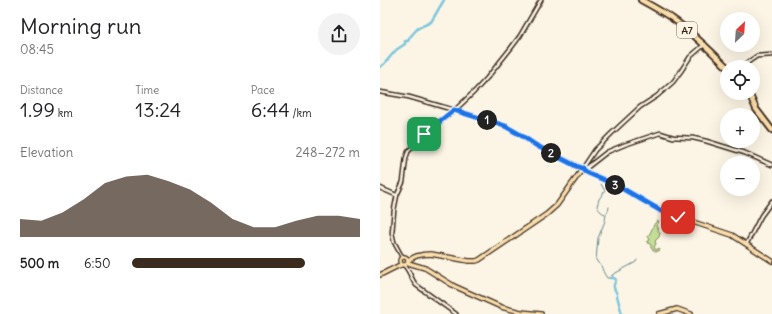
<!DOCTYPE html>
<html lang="en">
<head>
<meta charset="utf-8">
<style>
	:root { --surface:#fff; --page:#f2f2f2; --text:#202124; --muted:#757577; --accent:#3b2a1e }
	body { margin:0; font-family:Delius,sans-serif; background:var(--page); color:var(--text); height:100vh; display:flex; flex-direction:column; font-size:15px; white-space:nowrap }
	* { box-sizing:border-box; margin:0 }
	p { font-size:13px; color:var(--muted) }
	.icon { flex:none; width:22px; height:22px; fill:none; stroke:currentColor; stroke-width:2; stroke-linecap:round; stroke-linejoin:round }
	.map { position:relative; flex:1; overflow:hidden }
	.drawer { display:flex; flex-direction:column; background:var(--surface); width:380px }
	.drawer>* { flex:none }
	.needle { width:26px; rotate:25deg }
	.buttons { position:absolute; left:340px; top:12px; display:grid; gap:8px }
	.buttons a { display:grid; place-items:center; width:40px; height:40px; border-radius:50%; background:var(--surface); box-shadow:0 4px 16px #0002; font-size:20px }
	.pin { position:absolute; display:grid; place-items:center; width:34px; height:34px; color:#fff; margin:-17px; border-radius:8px; box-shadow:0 2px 6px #0006 }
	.km { position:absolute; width:20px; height:20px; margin:-10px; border-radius:50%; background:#222; color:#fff; font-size:11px; line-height:20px; text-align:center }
	.round { display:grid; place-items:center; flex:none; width:42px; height:42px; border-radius:21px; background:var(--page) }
	.overview { display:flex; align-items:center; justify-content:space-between; height:68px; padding:0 20px }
	h1 { font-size:22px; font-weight:600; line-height:30px }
	.figures { display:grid; grid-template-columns:repeat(3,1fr); gap:6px; height:68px; padding:4px 20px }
	.figures div { display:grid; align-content:center }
	.figures b { font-size:20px; font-weight:600 }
	.figures small { font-size:11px; font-weight:400 }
	.figures p { font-size:11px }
	.chart { height:112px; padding:8px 20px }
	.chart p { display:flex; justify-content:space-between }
	.chart svg { width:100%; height:72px; margin-top:4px; fill:var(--accent); opacity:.7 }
	ul { padding:0 20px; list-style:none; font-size:13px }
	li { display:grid; grid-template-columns:64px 48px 1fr; align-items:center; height:30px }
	li i { height:10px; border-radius:5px; background:var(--accent) }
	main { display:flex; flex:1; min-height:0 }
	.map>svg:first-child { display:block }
	.green { fill:#c3de96; stroke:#7f845a }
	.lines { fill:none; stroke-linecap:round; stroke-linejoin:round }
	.stream { stroke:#638891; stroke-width:1 }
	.river { stroke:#7dc6de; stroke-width:2.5 }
	.minor-casing { stroke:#3b2a1e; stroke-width:5.5 }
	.major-casing { stroke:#3b2a1e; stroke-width:6 }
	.highway-casing { stroke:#3b2a1e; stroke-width:8 }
	.minor { stroke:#fcf5e5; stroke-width:2.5 }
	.major { stroke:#faddab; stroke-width:3.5 }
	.highway { stroke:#faddab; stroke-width:4.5 }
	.route-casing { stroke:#fff; stroke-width:8 }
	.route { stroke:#1a73e8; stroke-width:5 }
	.labels { text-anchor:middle; stroke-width:3; stroke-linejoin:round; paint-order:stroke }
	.shield { fill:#fcf5e5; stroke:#75675a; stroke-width:1 }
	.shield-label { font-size:10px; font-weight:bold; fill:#3b2a1e }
</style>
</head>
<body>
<main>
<section class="drawer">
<div class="overview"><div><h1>Morning run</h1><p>08:45</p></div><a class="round"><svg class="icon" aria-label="share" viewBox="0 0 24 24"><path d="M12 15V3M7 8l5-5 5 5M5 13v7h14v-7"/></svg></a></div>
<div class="figures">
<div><p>Distance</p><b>1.99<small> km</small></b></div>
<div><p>Time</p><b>13:24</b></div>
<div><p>Pace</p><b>6:44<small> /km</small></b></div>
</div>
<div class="chart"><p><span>Elevation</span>248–272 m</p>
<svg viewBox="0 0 160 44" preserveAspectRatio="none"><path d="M0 44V33L10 34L20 29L30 21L40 11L50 7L60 6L70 10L80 15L90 23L100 33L110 38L120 38L130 34L140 31L150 31L160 33V44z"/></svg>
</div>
<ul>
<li><b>500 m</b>6:50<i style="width:76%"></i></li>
</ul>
</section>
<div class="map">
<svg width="392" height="314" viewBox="0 0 392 314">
	<rect width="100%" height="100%" fill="#fcf5e5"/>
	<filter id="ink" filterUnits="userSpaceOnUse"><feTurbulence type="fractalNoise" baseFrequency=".025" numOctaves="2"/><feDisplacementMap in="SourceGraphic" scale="8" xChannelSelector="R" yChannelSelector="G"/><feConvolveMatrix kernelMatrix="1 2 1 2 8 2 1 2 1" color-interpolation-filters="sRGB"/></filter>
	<g filter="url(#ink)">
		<path class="green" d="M277,221L279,222L276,226L280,233L279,237L275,241L276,244L274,247L276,250L279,248L280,250L276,252L271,248V245L267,242L270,240L268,236C273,230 271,227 277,221Z"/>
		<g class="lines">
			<g class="stream">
				<path d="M221,184L225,191L219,199L217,206C218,209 221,213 225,214"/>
				<path d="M229,207L228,211L226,214L225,221L218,238L216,260L218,263L221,265C222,269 224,274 227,278H230"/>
				<path d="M234,279L232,276V275L256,262L257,260"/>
			</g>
			<g class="river">
				<path d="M0,67L4,64L16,50L25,44V41H28L30,37L38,28L51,22L64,0"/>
				<path d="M230,278H234L236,280C232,287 234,288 237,294"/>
				<path d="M237,296L242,314"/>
			</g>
			<g class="minor-casing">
				<g id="minor">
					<path d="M361,67L377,56L392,55"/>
					<path d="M0,92L29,97L74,110"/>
					<path d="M75,110L125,126L139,134L157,146L201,168"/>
					<path d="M203,168L215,150L232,133L260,107L277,96L293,82L301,71L310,57L325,44"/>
					<path d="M204,170L227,152L244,145L280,133L293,137L313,138L326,141L365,153L392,165"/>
					<path d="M0,188L16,195"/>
					<path d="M367,243L381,216L392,201"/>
					<path d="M24,257L21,255L14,242L12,233L14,210L17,195L23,182L26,158L28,152L42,135L75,110L94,92L107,78L131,48L140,36L161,0"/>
					<path d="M24,265C30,271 31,279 36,285L76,314"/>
				</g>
			</g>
			<g class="major-casing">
				<g id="major">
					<rect x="201" y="168" width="3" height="3"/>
					<path d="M204,171L238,186L283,212L352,235L392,261"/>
					<circle cx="24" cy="261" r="4"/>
					<path d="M28,261C33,256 43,254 51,254L89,261H96L99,260L167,214L177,205L201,171"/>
					<path d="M28,263L45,268L74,286L121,307L141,312L161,314"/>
					<path d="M0,275L18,266L21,265"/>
					<path d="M279,314L297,309L311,314"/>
				</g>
			</g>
			<g class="highway-casing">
				<g id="highway">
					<path d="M261,0C272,6 283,12 293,19C312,32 331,51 347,67"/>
					<path d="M369,93L376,109L392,130"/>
				</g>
			</g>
			<use href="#minor" class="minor"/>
			<use href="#major" class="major"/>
			<use href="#highway" class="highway"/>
		</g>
	</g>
	<g class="lines" filter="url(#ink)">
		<g class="route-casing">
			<path id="route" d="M44,134L74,110L125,126L139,134L157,146L196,166L201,168H203L204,170L208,173L238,186L283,212L298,217"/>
		</g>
		<use href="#route" class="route"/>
	</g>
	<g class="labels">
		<rect class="shield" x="297" y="22" width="20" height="16" rx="3"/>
		<g class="shield-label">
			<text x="307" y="34">A7</text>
		</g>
	</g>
</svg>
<div class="buttons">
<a><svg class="needle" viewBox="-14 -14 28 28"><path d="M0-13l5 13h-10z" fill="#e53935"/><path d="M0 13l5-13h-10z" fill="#757577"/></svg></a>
<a><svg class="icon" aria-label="locate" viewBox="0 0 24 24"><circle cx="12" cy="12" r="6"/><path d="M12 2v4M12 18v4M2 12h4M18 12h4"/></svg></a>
<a>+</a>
<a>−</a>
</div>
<div class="pin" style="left:44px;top:134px;background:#1e9e55"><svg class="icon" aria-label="arrive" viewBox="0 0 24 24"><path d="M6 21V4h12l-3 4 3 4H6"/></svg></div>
<div class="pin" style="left:298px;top:217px;background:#d93025"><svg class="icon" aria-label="check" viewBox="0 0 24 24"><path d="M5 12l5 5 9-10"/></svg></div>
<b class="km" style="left:107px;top:120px">1</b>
<b class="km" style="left:171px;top:153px">2</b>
<b class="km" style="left:235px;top:185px">3</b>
</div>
</main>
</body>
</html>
